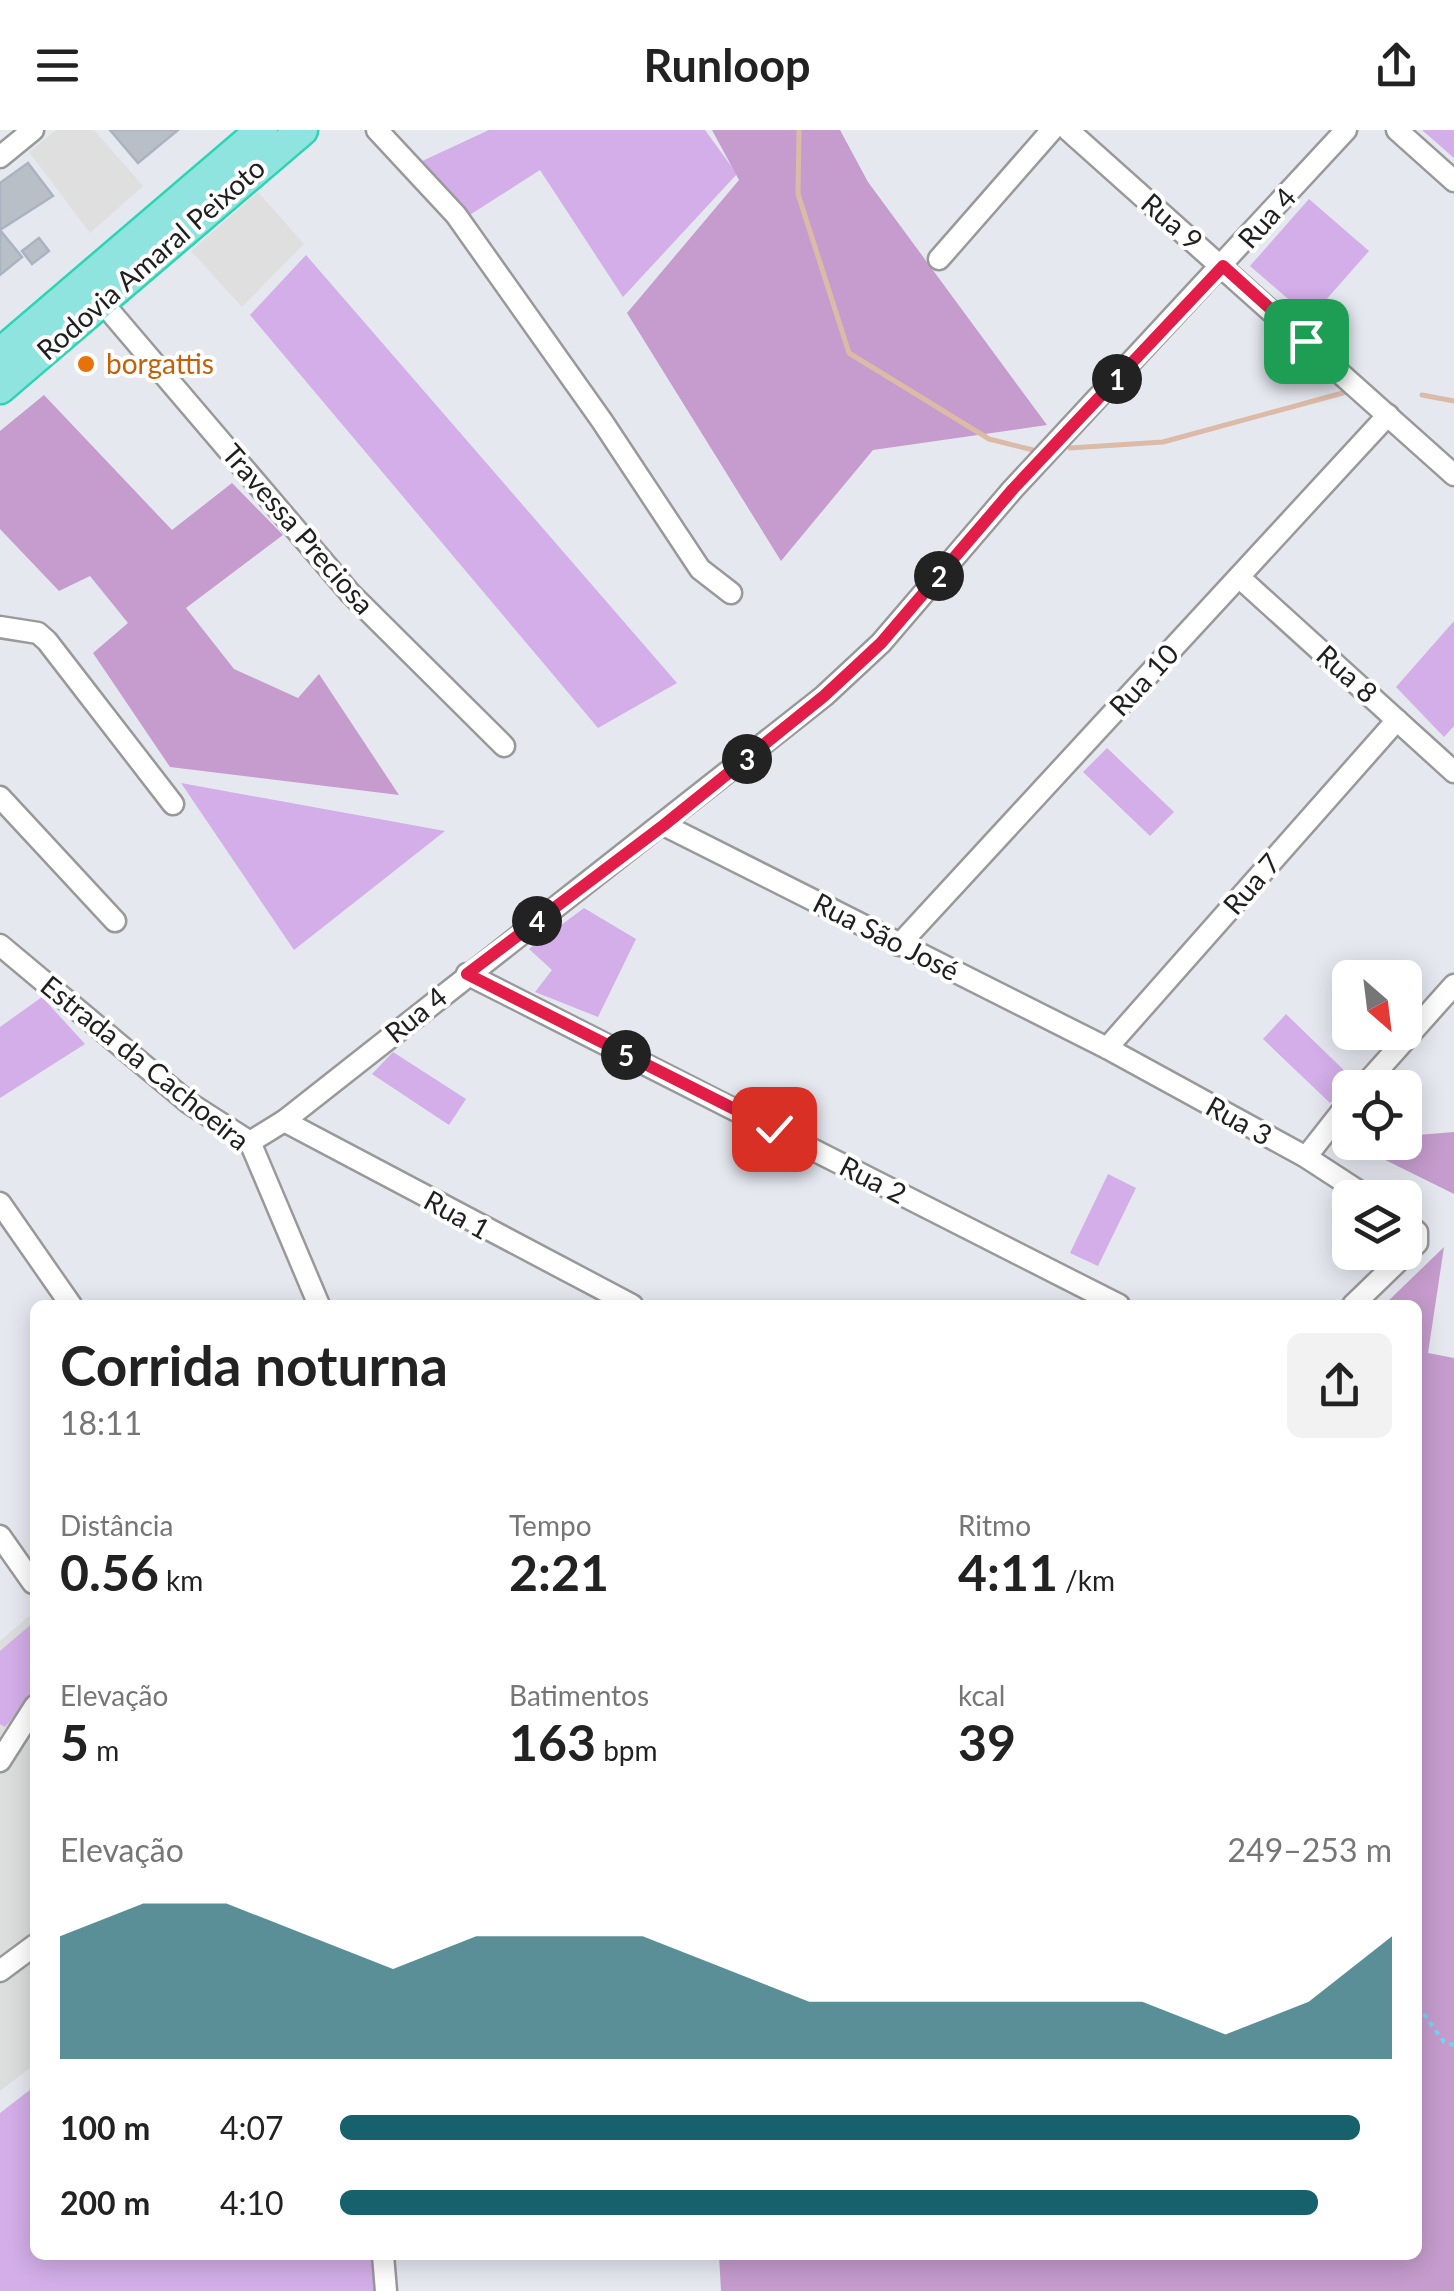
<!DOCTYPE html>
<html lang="pt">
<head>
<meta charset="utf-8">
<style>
	:root { --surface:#fff; --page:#f2f2f2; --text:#222; --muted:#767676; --accent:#16616c }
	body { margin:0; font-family:Lato,sans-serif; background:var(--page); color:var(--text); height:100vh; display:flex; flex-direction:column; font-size:38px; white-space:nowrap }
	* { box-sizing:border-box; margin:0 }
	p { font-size:32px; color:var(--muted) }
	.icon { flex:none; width:55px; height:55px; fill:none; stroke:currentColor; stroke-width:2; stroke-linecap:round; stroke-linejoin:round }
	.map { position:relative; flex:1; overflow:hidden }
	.drawer { position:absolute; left:30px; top:1170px; width:1392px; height:960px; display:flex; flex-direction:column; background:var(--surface); border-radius:15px; box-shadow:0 5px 25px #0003 }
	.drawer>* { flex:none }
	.needle { width:65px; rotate:152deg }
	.fabs { position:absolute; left:1332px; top:830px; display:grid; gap:20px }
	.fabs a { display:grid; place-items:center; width:90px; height:90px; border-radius:15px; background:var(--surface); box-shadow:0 5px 25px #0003; font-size:50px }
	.pin { position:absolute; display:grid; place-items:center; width:85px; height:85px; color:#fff; margin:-42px; border-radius:20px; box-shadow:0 5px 15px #0006 }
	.km { position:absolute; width:50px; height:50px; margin:-25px; border-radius:50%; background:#222; color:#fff; font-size:28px; line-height:50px; text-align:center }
	.round { display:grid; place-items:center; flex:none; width:105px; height:105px; border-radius:15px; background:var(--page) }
	.headline { display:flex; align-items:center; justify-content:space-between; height:170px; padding:0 30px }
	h1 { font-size:55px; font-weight:700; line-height:75px }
	.figures { display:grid; grid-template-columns:repeat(3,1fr); gap:15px; height:170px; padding:10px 30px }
	.figures div { display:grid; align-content:center }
	.figures b { font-size:50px; font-weight:700 }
	.figures small { font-size:28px; font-weight:400 }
	.figures p { font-size:28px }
	.chart { height:280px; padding:20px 30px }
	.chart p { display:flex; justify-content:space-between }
	.chart svg { width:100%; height:180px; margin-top:10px; fill:var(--accent); opacity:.7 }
	ul { padding:0 30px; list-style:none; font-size:32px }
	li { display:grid; grid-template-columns:160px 120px 1fr; align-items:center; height:75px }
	li i { height:25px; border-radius:12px; background:var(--accent) }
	header { display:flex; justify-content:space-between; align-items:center; height:130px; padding:0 30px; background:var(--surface); font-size:45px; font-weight:700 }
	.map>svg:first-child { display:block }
	.residential { fill:#dcdddd }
	.grass { fill:#d3aee8 }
	.forest { fill:#c59ccd }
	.parking { fill:#dfdfdf }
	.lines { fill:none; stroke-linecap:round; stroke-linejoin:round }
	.stream { stroke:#dcbaa8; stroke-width:5 }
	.building { fill:#b9bfc7; stroke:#a9b3c1; stroke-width:2.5 }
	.minor-casing { stroke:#999; stroke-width:25 }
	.highway-casing { stroke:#2bd5b1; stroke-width:35 }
	.path { stroke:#71d6f5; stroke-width:4; stroke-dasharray:5 5; stroke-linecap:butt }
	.minor { stroke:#fff; stroke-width:20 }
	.highway { stroke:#90e4df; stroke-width:30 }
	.route-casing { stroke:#fff; stroke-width:20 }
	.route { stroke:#e11d48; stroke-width:12 }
	.food-dot { fill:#e8710a; stroke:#fff; stroke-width:4 }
	.labels { text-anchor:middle; stroke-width:8; stroke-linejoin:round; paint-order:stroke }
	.street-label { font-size:28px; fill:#1f1f1f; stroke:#fff }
	.food-label { font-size:28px; fill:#c56008; stroke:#fff; text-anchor:start }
</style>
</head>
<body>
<header><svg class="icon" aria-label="menu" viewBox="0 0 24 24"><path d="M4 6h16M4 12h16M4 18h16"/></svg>Runloop<svg class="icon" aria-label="share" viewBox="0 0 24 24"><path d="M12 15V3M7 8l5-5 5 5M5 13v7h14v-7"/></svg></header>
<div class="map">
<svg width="1454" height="2161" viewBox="0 0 1454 2161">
	<rect width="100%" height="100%" fill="#e6e8f0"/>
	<path class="residential" d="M35,1481V1934L0,1961V1511Z"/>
	<g class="grass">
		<path d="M489,0H705L737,44L623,167L540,40L468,86L420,32Z"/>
		<path d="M1422,0H1454V28Z"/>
		<path d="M1309,69L1369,121L1310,188L1250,136Z"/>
		<path d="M306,125L677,553L598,598L250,185Z"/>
		<path d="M1454,491V596L1444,607L1396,557Z"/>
		<path d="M1107,618L1174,682L1150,706L1083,642Z"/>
		<path d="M181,653L445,701L294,820Z"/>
		<path d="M584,778L636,809L598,887L535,862L552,840L529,819Z"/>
		<path d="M42,867L85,914L0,968V897Z"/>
		<path d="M1286,884L1353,949L1330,973L1263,909Z"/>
		<path d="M393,922L466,969L449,995L372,944Z"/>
		<path d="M1108,1044L1136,1058L1098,1136L1070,1123Z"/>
		<path d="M35,1491V1562L5,1597L0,1594V1521Z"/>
		<path d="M35,1956V2125H380L384,2161H0V1983Z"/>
	</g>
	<g class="forest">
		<path d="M712,0H840L868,52L1047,295L873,320L781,431L627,183L739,50Z"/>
		<path d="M44,265L172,400L232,353L283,405L186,478L234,539L298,568L319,544L399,665L170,637L93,523L128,493L90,446L59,461L0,399V301Z"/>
		<path d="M1454,1002V1064L1347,1011L1405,1012V1006Z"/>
		<path d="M1444,1117L1428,1223L1454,1228V2161H721L719,2125H1418V1175H1384Z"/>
	</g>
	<g class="parking">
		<path d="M56,0H94L143,56L90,103L29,22Z"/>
		<path d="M258,62L304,114L242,177L191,121Z"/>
	</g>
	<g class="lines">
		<g class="stream">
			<path d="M799,0L798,64L849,223L989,309L1033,320"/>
			<path d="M1422,265L1454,271"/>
			<path d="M1070,318L1163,312L1350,261"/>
		</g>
	</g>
	<g class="building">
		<path d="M110,0H178L138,33Z"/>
		<path d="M28,33L53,66L0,100L22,127L0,145V53Z"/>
		<path d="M39,108L49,121L32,134L22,121Z"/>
	</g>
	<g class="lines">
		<g class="minor-casing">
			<g id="minor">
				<path d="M377,0L456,85L602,291L700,439L731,463"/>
				<path d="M1068,0L1454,345"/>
				<path d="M1397,0L1454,51"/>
				<path d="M0,27L33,0"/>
				<path d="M939,129L1052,0"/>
				<path d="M102,172L350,463L504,616"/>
				<path d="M1239,447L1454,642"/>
				<path d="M0,497L38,503L47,511L173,674"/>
				<path d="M0,667L115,791"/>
				<path d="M664,695L1107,918L1306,1027L1369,1068"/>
				<path d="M0,815L189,973L250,1012L319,1175"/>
				<path d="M899,815L1388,285"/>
				<path d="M467,844L1119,1175"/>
				<path d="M1107,918L1397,590"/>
				<path d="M1362,958L1454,855"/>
				<path d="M284,991L632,1175"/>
				<path d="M250,1012L284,991L824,566L881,513L1013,359L1346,0"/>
				<path d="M1306,1027L1350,971"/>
				<path d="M0,1073L71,1175"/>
				<path d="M1353,1175L1417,1113V1102L1405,1091"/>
				<path d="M0,1406L33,1453"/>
				<path d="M0,1631L35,1576"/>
				<path d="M0,1841L35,1815"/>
				<path d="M383,2125L386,2161"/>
			</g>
		</g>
		<g class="highway-casing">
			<g id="highway">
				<path d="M0,224L262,0"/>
				<path d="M0,258L302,0"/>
			</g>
		</g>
		<path class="path" d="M1418,1876L1444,1912L1454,1915"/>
		<use href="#minor" class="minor"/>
		<use href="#highway" class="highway"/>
	</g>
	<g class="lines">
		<g class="route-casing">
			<path id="route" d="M774,999L467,844L664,695L824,566L881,513L1013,359L1223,136L1306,211"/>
		</g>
		<use href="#route" class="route"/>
	</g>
	<circle class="food-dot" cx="86" cy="234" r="10"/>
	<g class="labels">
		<g class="street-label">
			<text transform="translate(1267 88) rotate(-48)" y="10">Rua 4</text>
			<text transform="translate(1172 92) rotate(41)" y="10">Rua 9</text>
			<text transform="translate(151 129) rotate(-41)" y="10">Rodovia Amaral Peixoto</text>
			<text transform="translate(298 399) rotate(49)" y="10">Travessa Preciosa</text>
			<text transform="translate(1347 544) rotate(42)" y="10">Rua 8</text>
			<text transform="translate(1144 550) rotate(-47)" y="10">Rua 10</text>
			<text transform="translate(1252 754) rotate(-49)" y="10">Rua 7</text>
			<text transform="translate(886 807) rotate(27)" y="10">Rua São José</text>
			<text transform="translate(416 885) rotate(-39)" y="10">Rua 4</text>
			<text transform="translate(145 933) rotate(39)" y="10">Estrada da Cachoeira</text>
			<text transform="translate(1239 991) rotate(29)" y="10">Rua 3</text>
			<text transform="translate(873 1050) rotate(27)" y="10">Rua 2</text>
			<text transform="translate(457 1085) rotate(29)" y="10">Rua 1</text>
		</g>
		<g class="food-label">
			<text x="106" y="244">borgattis</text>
		</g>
	</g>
</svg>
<div class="fabs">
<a><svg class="needle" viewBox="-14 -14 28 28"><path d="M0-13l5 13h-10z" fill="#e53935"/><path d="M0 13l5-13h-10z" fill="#767676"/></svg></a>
<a><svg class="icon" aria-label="locate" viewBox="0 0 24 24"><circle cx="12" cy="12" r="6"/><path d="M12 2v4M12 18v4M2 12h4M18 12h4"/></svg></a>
<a><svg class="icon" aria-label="layers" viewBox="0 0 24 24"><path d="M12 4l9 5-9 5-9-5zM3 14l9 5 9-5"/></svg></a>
</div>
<div class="pin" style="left:1306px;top:211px;background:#1e9e55"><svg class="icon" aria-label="arrive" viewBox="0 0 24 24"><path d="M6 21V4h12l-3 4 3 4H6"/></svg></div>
<div class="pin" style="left:774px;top:999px;background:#d93025"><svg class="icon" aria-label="check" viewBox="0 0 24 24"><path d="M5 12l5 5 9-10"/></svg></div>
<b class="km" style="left:1117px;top:249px">1</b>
<b class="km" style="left:939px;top:446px">2</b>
<b class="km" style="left:747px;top:629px">3</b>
<b class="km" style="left:537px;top:791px">4</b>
<b class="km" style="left:626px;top:925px">5</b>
<section class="drawer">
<div class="headline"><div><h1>Corrida noturna</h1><p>18:11</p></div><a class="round"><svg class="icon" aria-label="share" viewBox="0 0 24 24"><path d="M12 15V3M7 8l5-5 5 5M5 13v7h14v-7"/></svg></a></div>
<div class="figures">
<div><p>Distância</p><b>0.56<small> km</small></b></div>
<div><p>Tempo</p><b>2:21</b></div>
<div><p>Ritmo</p><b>4:11<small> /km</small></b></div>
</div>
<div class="figures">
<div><p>Elevação</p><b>5<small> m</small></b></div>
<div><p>Batimentos</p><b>163<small> bpm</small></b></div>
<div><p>kcal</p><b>39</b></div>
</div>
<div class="chart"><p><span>Elevação</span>249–253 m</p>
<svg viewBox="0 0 160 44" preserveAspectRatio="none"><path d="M0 44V14L10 6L20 6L30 14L40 22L50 14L60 14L70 14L80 22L90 30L100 30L110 30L120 30L130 30L140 38L150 30L160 14V44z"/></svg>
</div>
<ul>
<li><b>100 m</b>4:07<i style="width:97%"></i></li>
<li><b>200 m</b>4:10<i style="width:93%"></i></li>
</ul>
</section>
</div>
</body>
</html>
